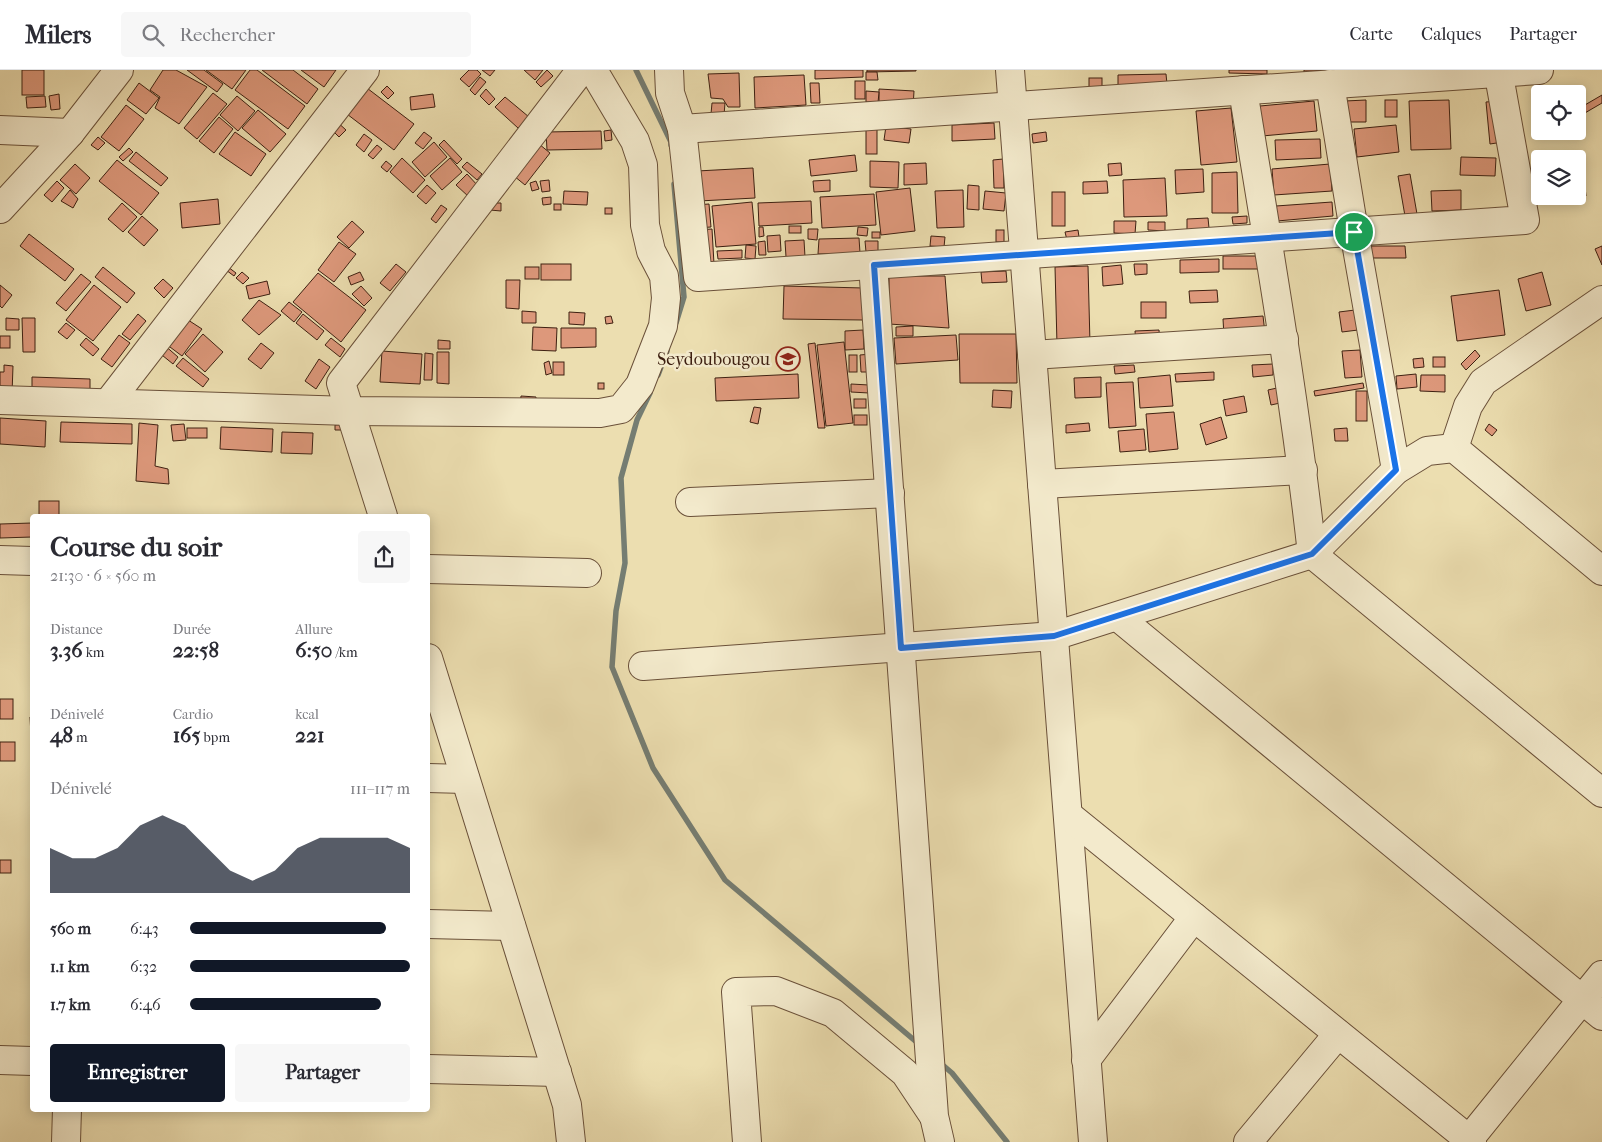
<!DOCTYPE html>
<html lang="fr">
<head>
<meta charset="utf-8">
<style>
	:root { --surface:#fff; --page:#f7f7f7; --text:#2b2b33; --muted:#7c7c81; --line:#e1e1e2; --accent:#111827 }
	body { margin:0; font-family:"IM FELL French Canon",serif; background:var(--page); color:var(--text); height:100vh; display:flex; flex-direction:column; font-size:19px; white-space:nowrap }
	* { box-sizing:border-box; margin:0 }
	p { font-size:16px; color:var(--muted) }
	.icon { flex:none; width:28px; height:28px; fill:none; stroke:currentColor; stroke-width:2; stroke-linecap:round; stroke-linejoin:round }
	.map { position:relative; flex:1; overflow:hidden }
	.sheet { position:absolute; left:30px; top:444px; width:400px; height:598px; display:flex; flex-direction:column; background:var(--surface); border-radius:5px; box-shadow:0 2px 12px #0003 }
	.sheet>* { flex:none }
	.controls { position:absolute; left:1531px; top:15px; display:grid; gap:10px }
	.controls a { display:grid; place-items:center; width:55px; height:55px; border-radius:5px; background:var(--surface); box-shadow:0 2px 12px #0003; font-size:25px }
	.pin { position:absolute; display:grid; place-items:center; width:42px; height:42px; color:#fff; margin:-21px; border:2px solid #fff; border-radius:50%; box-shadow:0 1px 5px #0007 }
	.round { display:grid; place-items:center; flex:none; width:52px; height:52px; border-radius:5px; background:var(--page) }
	.overview { display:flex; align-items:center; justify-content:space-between; height:85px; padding:0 20px }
	h1 { font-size:28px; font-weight:700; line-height:38px }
	.figures { display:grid; grid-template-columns:repeat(3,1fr); gap:8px; height:85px; padding:5px 20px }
	.figures div { display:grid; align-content:center }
	.figures b { font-size:21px; font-weight:700 }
	.figures small { font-size:14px; font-weight:400 }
	.figures p { font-size:14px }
	.chart { height:140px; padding:10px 20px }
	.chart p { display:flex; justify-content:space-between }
	.chart svg { width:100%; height:90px; margin-top:5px; fill:var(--accent); opacity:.7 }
	.cta { display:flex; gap:10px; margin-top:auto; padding:10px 20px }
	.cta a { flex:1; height:58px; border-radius:5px; background:var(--accent); color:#fff; font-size:20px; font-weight:700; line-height:58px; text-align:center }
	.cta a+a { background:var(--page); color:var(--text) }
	ul { padding:0 20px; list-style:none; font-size:16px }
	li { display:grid; grid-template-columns:80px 60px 1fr; align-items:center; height:38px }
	li i { height:12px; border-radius:6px; background:var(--accent) }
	header { display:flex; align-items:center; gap:30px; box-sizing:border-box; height:70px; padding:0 25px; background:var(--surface); border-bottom:1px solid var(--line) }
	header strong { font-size:24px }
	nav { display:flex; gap:28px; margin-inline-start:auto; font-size:18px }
	.search { width:350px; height:45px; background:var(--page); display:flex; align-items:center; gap:12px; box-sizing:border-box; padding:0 18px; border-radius:5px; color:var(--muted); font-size:19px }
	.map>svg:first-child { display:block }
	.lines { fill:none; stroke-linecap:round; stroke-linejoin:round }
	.stream { stroke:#757d72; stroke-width:5.5 }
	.building { fill:#dd987b; stroke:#3e2011 }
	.minor-casing { stroke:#6a5039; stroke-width:30 }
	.minor { stroke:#f3eacc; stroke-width:28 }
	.route-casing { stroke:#fff; stroke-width:10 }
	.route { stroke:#1a73e8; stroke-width:6 }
	.labels { text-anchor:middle; stroke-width:5; stroke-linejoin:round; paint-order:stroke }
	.poi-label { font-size:18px; fill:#3e2011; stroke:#f3eacc; text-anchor:end }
</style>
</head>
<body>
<header>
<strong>Milers</strong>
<div class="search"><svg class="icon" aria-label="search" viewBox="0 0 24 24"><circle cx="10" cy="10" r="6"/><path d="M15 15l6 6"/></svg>Rechercher</div>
<nav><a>Carte</a><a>Calques</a><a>Partager</a></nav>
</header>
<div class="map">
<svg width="1602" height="1072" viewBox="0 0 1602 1072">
	<rect width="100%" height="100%" fill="#ecdeb0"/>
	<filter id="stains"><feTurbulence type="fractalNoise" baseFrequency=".004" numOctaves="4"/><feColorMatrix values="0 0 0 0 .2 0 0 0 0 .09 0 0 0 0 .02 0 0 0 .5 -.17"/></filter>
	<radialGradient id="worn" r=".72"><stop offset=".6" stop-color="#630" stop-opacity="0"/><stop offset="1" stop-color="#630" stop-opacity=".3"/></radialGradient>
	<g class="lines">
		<g class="stream">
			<path d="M636,0L671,72V75"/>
			<path d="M674,114L684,227L676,253"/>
			<path d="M658,305L667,281"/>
			<path d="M650,323L637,350L621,408L625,493L616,541L612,597L653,698L725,810L920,975"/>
			<path d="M938,991L952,1003L1007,1072"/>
		</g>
	</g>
	<g class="building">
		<rect x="22" y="0" width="22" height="25"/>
		<path d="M163,0H176L207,17L179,54L155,38L160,27L150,20Z"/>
		<path d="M187,0H204L223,14L217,22Z"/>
		<path d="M206,0H246L232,19Z"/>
		<path d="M250,0H257L305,36L288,59L235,20Z"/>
		<path d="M262,0H293L318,19L307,34Z"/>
		<path d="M301,0H336L324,17Z"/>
		<path d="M469,0H477L481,4L469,17L460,9Z"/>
		<path d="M482,0H495L490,6Z"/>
		<path d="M524,0H543L535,10Z"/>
		<path d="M547,0L553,6L541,17L536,12Z"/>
		<path d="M815,0H863V7L815,9Z"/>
		<path d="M867,0H916V1L867,2Z"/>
		<path d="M1229,0H1267V4L1229,3Z"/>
		<path d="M1304,0H1324L1304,3Z"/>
		<path d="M866,2H877L878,10H866Z"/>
		<path d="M739,3L740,37H728L723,29L711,28L708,4Z"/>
		<path d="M1166,4L1167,14L1118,15V5Z"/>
		<path d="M804,5L806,35L755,38L754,7Z"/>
		<path d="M480,7L486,12L475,25L470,20Z"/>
		<rect x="1089" y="8" width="13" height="9"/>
		<rect x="855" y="11" width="10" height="18"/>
		<path d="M139,13L159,28L146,44L127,30Z"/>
		<path d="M810,13H819L820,33H811Z"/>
		<path d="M363,15L414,54L394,80L343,41Z"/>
		<path d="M387,16L394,23L388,29L381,22Z"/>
		<path d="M486,19L495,29L489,35L480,26Z"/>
		<path d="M879,19L914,21L913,38L879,36Z"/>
		<path d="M866,21L879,22L878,33L866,32Z"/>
		<path d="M213,23L227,34L197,69L184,58Z"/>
		<path d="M59,24L60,39L51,40L49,26Z"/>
		<path d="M433,24L435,37L411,40L410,27Z"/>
		<path d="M1602,25V33L1578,47V39Z"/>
		<path d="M45,26L46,37L27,38L26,27Z"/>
		<path d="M237,26L255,41L238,61L220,45Z"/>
		<path d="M505,27L529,47L518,58L495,37Z"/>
		<path d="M1366,30V52H1345V31Z"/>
		<rect x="1385" y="30" width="12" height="17"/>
		<path d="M1449,30L1451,79L1411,80L1409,31Z"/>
		<path d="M1314,31L1317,61L1262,66L1260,36Z"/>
		<path d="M1499,31L1503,72L1490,74L1486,32Z"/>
		<path d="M712,33H725L724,45L711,44Z"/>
		<path d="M126,35L144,49L119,81L101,67Z"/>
		<path d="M1231,38L1237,92L1201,95L1196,41Z"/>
		<path d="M258,40L286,64L270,82L242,58Z"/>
		<path d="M219,47L233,59L214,83L199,71Z"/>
		<path d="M335,50L346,60L339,67L329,57Z"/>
		<path d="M994,53L995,69L952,71V55Z"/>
		<path d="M1396,55L1399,82L1357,87L1354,59Z"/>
		<path d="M886,56L911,59L909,73L884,70Z"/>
		<rect x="866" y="58" width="11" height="26"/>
		<path d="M611,60L612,70L605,71L604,61Z"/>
		<path d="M601,61L602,79L547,80L546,62Z"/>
		<path d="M235,62L266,84L251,106L219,84Z"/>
		<path d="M424,62L432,68L423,79L415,73Z"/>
		<path d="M1046,62L1047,71L1033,73L1032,64Z"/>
		<path d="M364,64L372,70L364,82L356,75Z"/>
		<path d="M98,67L105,73L98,80L91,75Z"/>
		<path d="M1320,69L1321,88L1276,90L1275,70Z"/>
		<path d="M444,70L462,89L457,94L439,75Z"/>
		<path d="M434,72L447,87L425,107L412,92Z"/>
		<path d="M539,74L550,83L525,115L514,106Z"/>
		<path d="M377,75L382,79L373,89L368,85Z"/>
		<path d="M129,78L133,82L123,91L119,87Z"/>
		<path d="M136,82L168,108L161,116L129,91Z"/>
		<path d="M855,85L857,101L811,106L809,90Z"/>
		<path d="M1461,87L1496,88L1495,106L1460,105Z"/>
		<path d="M402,88L425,110L413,123L390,102Z"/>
		<path d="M450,88L462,102L442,120L430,106Z"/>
		<path d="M1003,89L1004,118H994L993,90Z"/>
		<path d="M117,90L159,123L141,145L99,111Z"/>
		<path d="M386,91L392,96L387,102L381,97Z"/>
		<path d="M870,91L899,92L898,118L870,117Z"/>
		<path d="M467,92L482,104L477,110L462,97Z"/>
		<path d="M926,93L927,114L904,115V94Z"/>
		<path d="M1121,93L1122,105L1109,106L1108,94Z"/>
		<path d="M75,94L90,108L76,124L60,110Z"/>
		<path d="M1330,94L1332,121L1274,125L1272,99Z"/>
		<path d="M753,98L755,128L699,131L697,101Z"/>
		<path d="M1203,99L1204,122L1176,124L1175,100Z"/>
		<path d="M1237,102L1238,143H1212V103Z"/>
		<path d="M467,104L479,117L469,127L456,115Z"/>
		<path d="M1410,104L1417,144L1405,146L1398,106Z"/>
		<path d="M1165,108L1167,146L1124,147L1123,110Z"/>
		<path d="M1584,108L1586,126L1541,132L1538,115H1540V126H1578V109Z"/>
		<path d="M549,110L550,121L542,122L540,111Z"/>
		<path d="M830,110V121L814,122L813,111Z"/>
		<path d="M57,111L64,118L52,132L44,125Z"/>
		<path d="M536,111L539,119L532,121L530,113Z"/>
		<path d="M1107,111L1108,123L1083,124V112Z"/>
		<path d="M427,115L436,123L426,134L417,126Z"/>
		<path d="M968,115L979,116V140L967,139Z"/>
		<path d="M910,118L915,161L881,165L876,122Z"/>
		<path d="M70,120L78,129L73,138L61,131Z"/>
		<path d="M963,120L964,157L937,158L935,121Z"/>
		<path d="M1461,120V140L1432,141L1431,121Z"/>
		<path d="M564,121L588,122L587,135L563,134Z"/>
		<path d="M985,121L1006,123L1004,141L983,139Z"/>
		<rect x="1052" y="122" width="13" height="34"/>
		<path d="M874,124L876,155L822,158L820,127Z"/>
		<path d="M551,127V134L543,135L542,128Z"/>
		<path d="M218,129L220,154L182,158L180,133Z"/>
		<path d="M811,131L812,153L759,156L758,133Z"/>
		<path d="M752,132L756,174L716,177L712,136Z"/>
		<path d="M1332,132L1333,146L1277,151L1276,136Z"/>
		<path d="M122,133L137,147L123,162L108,149Z"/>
		<path d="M490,133H501V141L490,140Z"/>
		<rect x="554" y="134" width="7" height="6"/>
		<path d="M709,134L711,157L696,158L695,135Z"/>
		<path d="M441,135L447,139L436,153L431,149Z"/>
		<rect x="605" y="138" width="7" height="6"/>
		<path d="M142,146L158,160L144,176L128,162Z"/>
		<path d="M1247,146V153L1233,154L1232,147Z"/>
		<path d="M1208,148L1209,158L1187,160V149Z"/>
		<path d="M352,151L364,162L349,178L337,167Z"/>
		<path d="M1114,151H1136L1135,164L1114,163Z"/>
		<path d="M1148,152H1165V161L1148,160Z"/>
		<rect x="789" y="156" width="12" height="7"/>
		<path d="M759,157H763L764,166L759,167Z"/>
		<path d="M858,157L868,158L867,166L857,165Z"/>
		<path d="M712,159L714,194L698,195L695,160Z"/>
		<path d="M808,159H818L817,170L808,169Z"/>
		<rect x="996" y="160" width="8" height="12"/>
		<path d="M1078,160L1079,167L1067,170L1065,162Z"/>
		<rect x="872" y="162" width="8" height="6"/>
		<path d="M29,164L74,199L65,211L20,176Z"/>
		<path d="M780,165L781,181L768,182L767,166Z"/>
		<path d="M931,166L945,167L944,177L930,176Z"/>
		<path d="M859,168L860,183L818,184L819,169Z"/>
		<path d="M804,170L805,187H786L785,171Z"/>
		<path d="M765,171L766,185H759L758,172Z"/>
		<path d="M865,171H878V182H866Z"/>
		<path d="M339,172L356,184L334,212L318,200Z"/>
		<path d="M746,175L756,176L755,189L745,188Z"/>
		<path d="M1370,176H1405L1406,188H1370Z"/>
		<path d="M1602,176V195L1595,179Z"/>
		<path d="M742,180V188L718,189L717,181Z"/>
		<rect x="1223" y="186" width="35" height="13"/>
		<path d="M1219,189V202L1180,203V190Z"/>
		<path d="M396,194L406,202L390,221L380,213Z"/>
		<rect x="541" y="194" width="30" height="16"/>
		<path d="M1134,194H1147V204L1135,205Z"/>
		<path d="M1121,195L1123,214L1103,216L1102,197Z"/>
		<path d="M1088,196L1090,274L1057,275L1055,197Z"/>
		<path d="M103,197L135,223L127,233L95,207Z"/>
		<path d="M228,197L236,203L234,206L226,200Z"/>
		<rect x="525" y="197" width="14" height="12"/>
		<path d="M1006,201L1007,212L982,213L981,202Z"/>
		<path d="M242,202L249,208L243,214L236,208Z"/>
		<path d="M360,202L364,210L351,215L348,207Z"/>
		<path d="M1542,202L1551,235L1526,241L1518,209Z"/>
		<path d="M318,203L366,240L341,272L293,232Z"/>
		<path d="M81,204L91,212L66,241L56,233Z"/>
		<path d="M889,206H945L949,258L889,254Z"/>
		<path d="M163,209L173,218L164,228L154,218Z"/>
		<path d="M506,210H520L519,239L506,238Z"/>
		<path d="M267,211L270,224L249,229L246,216Z"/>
		<path d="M0,215L12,225L2,238L0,236Z"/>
		<path d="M94,215L121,237L93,271L66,250Z"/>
		<path d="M361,216L372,228L364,236L352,224Z"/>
		<path d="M784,216L864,218L863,250L783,249Z"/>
		<path d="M1217,220L1218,232L1190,233L1189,221Z"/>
		<path d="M1499,220L1505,265L1457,271L1451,226Z"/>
		<path d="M259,230L281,245L259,265L242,250Z"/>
		<path d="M289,232L302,242L294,252L281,241Z"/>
		<rect x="1141" y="232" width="25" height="16"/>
		<path d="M1355,240L1358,260L1342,262L1339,242Z"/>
		<path d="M522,241L536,242V253H522Z"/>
		<path d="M569,242L585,243L584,255L569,254Z"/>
		<path d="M138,244L146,251L130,270L122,264Z"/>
		<path d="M303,244L324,261L317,270L296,253Z"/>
		<path d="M611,246L613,253L606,254L605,247Z"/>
		<path d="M1263,246L1265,263L1224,266L1223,249Z"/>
		<path d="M6,248L19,249V260H6Z"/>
		<path d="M22,248H35V282H23Z"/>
		<path d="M185,248L202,259L182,286L166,274Z"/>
		<path d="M66,253L75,260L67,269L58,262Z"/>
		<path d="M913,256V266H896V257Z"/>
		<path d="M533,257L557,258L556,281L532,280Z"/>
		<path d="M561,258H596V277L561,278Z"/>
		<path d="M863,260L864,279L845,280V261Z"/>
		<path d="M1159,260L1160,274L1136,275L1135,261Z"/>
		<path d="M203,264L223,282L205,302L185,284Z"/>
		<path d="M959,264H1016L1017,313H960Z"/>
		<path d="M119,265L130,273L112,297L101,289Z"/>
		<path d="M956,265L958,290L896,294L894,268Z"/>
		<rect x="0" y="266" width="10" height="12"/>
		<path d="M86,268L99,279L93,286L80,275Z"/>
		<path d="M331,268L345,279L340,287L325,275Z"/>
		<path d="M438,270L450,271V279H438Z"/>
		<path d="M844,272L853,353L826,356L817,275Z"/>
		<path d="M261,273L274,283L261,299L248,289Z"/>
		<path d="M815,273L825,358H818L808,274Z"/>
		<path d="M163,274L178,287L173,294L157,281Z"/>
		<path d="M1360,280L1362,307L1345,308L1342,281Z"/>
		<path d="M1475,280L1480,286L1466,300L1461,294Z"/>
		<path d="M382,281L422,284L420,314L380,312Z"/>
		<path d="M437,282H449V314L437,313Z"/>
		<path d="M425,283L433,284L432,310H424Z"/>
		<path d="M871,284L872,302H861L860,285Z"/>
		<rect x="849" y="285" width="8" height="17"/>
		<rect x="1433" y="287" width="12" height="10"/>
		<path d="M183,288L209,309L203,317L176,296Z"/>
		<path d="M1423,288L1424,297L1414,298L1413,289Z"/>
		<path d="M319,289L330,297L316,319L305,311Z"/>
		<path d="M549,291L552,303L546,305L544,293Z"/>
		<rect x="553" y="292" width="11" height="13"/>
		<path d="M1273,294V305L1253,307L1252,295Z"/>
		<path d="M4,295L13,296L12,324L0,323V302H4Z"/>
		<path d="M1134,295L1135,302L1115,304L1114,296Z"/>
		<path d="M1214,302V310L1176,312L1175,304Z"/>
		<path d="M798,304L799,328L716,331L715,308Z"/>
		<path d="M1416,304L1417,317L1397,319L1396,306Z"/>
		<path d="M1170,305L1173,336L1140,338L1138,308Z"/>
		<path d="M1421,305H1445V322L1420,321Z"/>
		<path d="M32,307L90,309V324L32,322Z"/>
		<path d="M1101,307V327L1075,328L1074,308Z"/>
		<path d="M1133,312L1136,356L1109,358L1106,313Z"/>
		<rect x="598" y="313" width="6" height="6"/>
		<path d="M1363,313L1364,318L1315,326L1314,321Z"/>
		<path d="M851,314L869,315V323L851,322Z"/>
		<path d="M1277,318L1280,333L1271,335L1268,320Z"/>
		<path d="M993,320L1012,321L1011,338L992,337Z"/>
		<rect x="1356" y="321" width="11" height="30"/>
		<path d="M521,326L536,327L535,339L520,338Z"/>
		<path d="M1244,326L1247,342L1226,346L1223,330Z"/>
		<rect x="854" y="329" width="12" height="9"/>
		<path d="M754,337L761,338L758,354L750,352Z"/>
		<path d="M1174,342L1178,379L1149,382L1146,344Z"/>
		<rect x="854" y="345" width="13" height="10"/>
		<path d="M1221,347L1227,368L1206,375L1200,354Z"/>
		<path d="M0,348L46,351L45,377L0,374Z"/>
		<path d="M61,352L132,354V374L60,372Z"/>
		<path d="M139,353L158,355L155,396L168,399L169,414L136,411Z"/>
		<path d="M1089,353L1090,361L1066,363V355Z"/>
		<path d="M184,354L186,370L173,371L171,355Z"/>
		<path d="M347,354L348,360H335V355Z"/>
		<path d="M1489,354L1497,360L1492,366L1485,360Z"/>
		<path d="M221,357L273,359L272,382L220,379Z"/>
		<rect x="187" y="358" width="20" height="10"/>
		<path d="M1347,358L1348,371H1335L1334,359Z"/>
		<path d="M1144,359L1146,380L1120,382L1118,361Z"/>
		<path d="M282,362L313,363L312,384L281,383Z"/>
		<rect x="39" y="431" width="20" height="15"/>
		<path d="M32,453V467L0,468V454Z"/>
		<rect x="0" y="629" width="13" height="20"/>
		<path d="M30,647H32V684Z"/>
		<rect x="0" y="672" width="15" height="19"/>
		<rect x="0" y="790" width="11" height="13"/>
	</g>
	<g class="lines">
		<g class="minor-casing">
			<g id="minor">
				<path d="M669,0L670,23L682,59L698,207L1525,150L1498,0"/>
				<path d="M1010,0L1093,1072"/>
				<path d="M1330,14L1354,161L1396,400"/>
				<path d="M1243,20C1268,175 1295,329 1312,484L1602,723"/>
				<path d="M682,59L1539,0"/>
				<path d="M0,60L70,63"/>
				<path d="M0,139L70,63L119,0"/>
				<path d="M873,195L934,1046L940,1072"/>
				<path d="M1032,285L1284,269"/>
				<path d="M0,330L350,341L600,343L621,339L640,315L663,256L666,228L664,206L651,181L645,155L643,95L635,71L593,0"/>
				<path d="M108,333L365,0"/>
				<path d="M1454,378L1468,336L1483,312L1602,230"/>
				<path d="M1042,414L1303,400"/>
				<path d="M690,432L890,423"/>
				<path d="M383,446L341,313L581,0"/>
				<path d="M0,490L32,491"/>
				<path d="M428,499L587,503"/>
				<path d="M1118,547L1602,946"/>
				<path d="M428,588L567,1035L571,1072"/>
				<path d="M643,596L1054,566L1312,484L1396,400L1427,381L1454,378L1602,501"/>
				<path d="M428,708L465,709"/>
				<path d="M1068,745L1472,1072"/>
				<path d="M428,854L511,856"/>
				<path d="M0,990L32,991"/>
				<path d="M1086,990L1194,847"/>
				<path d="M428,999L557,1002"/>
				<path d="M66,1072L67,1039"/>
				<path d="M747,1072L736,922L776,921L833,943L905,1003L933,1045"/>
				<path d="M1248,1072L1338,964"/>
				<path d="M1467,1072L1602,905"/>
			</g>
		</g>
		<use href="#minor" class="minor"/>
	</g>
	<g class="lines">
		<g class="route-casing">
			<path id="route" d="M1354,162L1396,400L1312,484L1054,566L901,578L874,195Z"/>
		</g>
		<use href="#route" class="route"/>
	</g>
	<defs>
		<g id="school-ring" transform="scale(1.25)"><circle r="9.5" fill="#f3eacc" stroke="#8f2418" stroke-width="1.5"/><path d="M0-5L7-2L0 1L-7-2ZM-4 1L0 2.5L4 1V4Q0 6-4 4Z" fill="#8f2418"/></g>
	</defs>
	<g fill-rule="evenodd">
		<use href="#school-ring" x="788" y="289"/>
	</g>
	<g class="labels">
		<g class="poi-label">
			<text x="770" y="295">Seydoubougou</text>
		</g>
	</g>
	<rect width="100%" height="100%" filter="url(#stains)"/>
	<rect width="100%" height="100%" fill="url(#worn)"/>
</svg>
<div class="controls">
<a><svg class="icon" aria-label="locate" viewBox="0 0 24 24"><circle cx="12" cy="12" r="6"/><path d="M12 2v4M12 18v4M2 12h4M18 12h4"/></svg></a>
<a><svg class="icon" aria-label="layers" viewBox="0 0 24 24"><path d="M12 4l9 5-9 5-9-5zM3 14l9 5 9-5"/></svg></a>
</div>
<div class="pin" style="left:1354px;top:162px;background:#1e9e55"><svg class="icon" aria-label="arrive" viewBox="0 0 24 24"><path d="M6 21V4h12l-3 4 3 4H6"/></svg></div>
<section class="sheet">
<div class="overview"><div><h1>Course du soir</h1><p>21:30 · 6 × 560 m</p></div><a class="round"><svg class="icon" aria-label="share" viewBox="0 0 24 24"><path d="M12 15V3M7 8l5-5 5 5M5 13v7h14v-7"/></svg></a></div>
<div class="figures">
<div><p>Distance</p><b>3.36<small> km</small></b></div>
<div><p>Durée</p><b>22:58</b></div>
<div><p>Allure</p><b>6:50<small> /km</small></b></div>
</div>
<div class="figures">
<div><p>Dénivelé</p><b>48<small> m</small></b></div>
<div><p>Cardio</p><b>165<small> bpm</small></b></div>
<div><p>kcal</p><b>221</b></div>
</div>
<div class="chart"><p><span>Dénivelé</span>111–117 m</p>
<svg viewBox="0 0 160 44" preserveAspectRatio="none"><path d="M0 44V22L10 27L20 27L30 22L40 11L50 6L60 11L70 22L80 33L90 38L100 33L110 22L120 17L130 17L140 17L150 17L160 22V44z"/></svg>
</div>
<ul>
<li><b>560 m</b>6:43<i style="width:89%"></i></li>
<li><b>1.1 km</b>6:32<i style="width:100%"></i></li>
<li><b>1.7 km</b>6:46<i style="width:87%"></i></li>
</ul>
<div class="cta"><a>Enregistrer</a><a>Partager</a></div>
</section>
</div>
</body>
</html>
